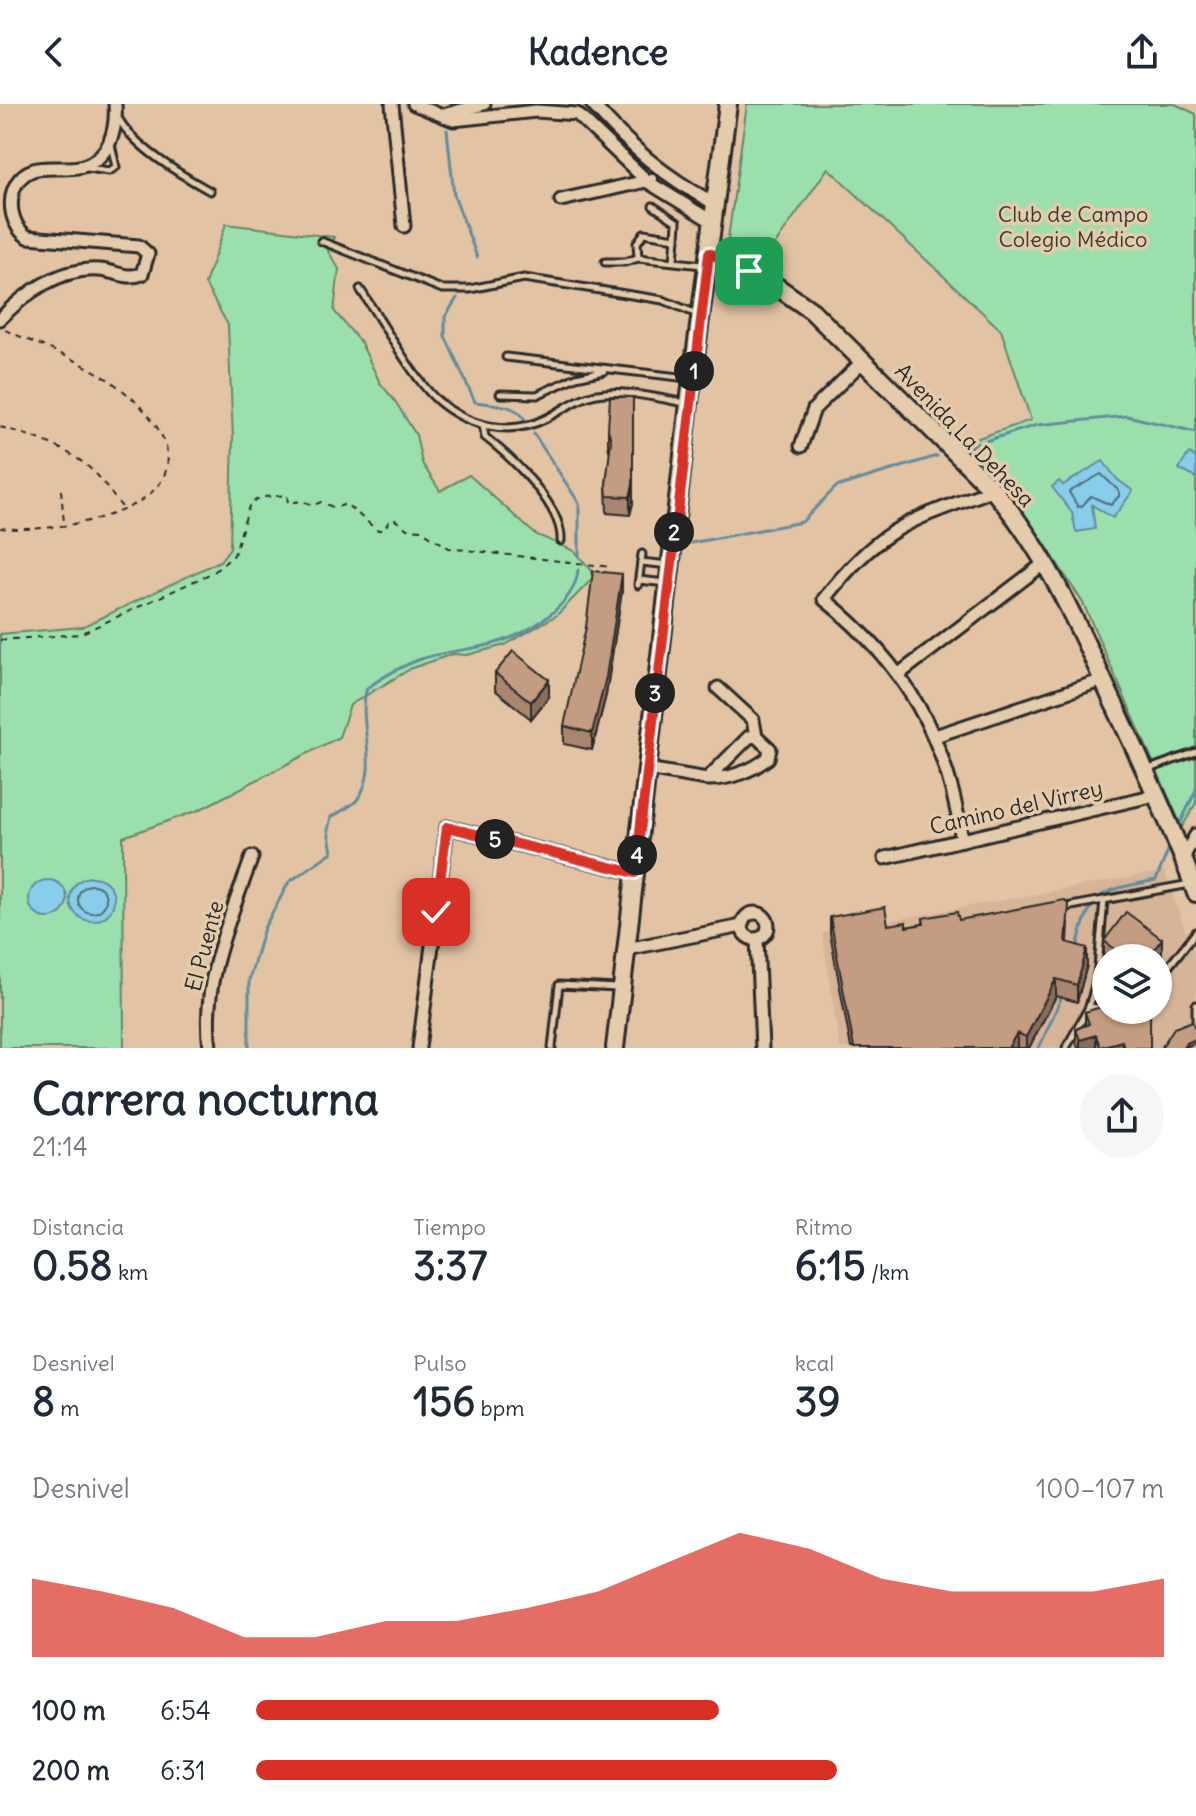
<!DOCTYPE html>
<html lang="es">
<head>
<meta charset="utf-8">
<style>
	:root { --surface:#fff; --page:#f6f6f7; --text:#1f2937; --muted:#747a83; --accent:#d93025 }
	body { margin:0; font-family:Delius,sans-serif; background:var(--page); color:var(--text); height:100vh; display:flex; flex-direction:column; font-size:30px; white-space:nowrap }
	* { box-sizing:border-box; margin:0 }
	p { font-size:26px; color:var(--muted) }
	.icon { flex:none; width:44px; height:44px; fill:none; stroke:currentColor; stroke-width:2; stroke-linecap:round; stroke-linejoin:round }
	.map { position:relative; height:944px; overflow:hidden }
	.drawer { display:flex; flex-direction:column; background:var(--surface); flex:1 }
	.drawer>* { flex:none }
	.fabs { position:absolute; left:1092px; top:840px; display:grid; gap:16px }
	.fabs a { display:grid; place-items:center; width:80px; height:80px; border-radius:50%; background:var(--surface); box-shadow:0 2px 6px #0004; font-size:40px }
	.pin { position:absolute; display:grid; place-items:center; width:68px; height:68px; color:#fff; margin:-34px; border-radius:16px; box-shadow:0 4px 12px #0006 }
	.km { position:absolute; width:40px; height:40px; margin:-20px; border-radius:50%; background:#222; color:#fff; font-size:22px; line-height:40px; text-align:center }
	.round { display:grid; place-items:center; flex:none; width:84px; height:84px; border-radius:42px; background:var(--page) }
	.head { display:flex; align-items:center; justify-content:space-between; height:136px; padding:0 32px }
	h1 { font-size:44px; font-weight:700; line-height:60px }
	.stats { display:grid; grid-template-columns:repeat(3,1fr); gap:12px; height:136px; padding:8px 32px }
	.stats div { display:grid; align-content:center }
	.stats b { font-size:40px; font-weight:700 }
	.stats small { font-size:22px; font-weight:400 }
	.stats p { font-size:22px }
	.chart { height:224px; padding:16px 32px }
	.chart p { display:flex; justify-content:space-between }
	.chart svg { width:100%; height:144px; margin-top:8px; fill:var(--accent); opacity:.7 }
	ul { padding:0 32px; list-style:none; font-size:26px }
	li { display:grid; grid-template-columns:128px 96px 1fr; align-items:center; height:60px }
	li i { height:20px; border-radius:10px; background:var(--accent) }
	header { display:flex; justify-content:space-between; align-items:center; height:104px; padding:0 32px; background:var(--surface); font-size:36px; font-weight:700 }
	.map>svg:first-child { display:block }
	.built { fill:#d6b498; fill-rule:evenodd }
	.green { fill:#9be0ac; stroke:#63866c; stroke-width:2 }
	.water { fill:#88cde9; stroke:#638c9d; stroke-width:2 }
	.lines { fill:none; stroke-linecap:round; stroke-linejoin:round }
	.shore { stroke:#506c77; stroke-width:2 }
	.stream { stroke:#638c9d; stroke-width:3 }
	.service-casing { stroke:#2b2b2b; stroke-width:11 }
	.minor-casing { stroke:#2b2b2b; stroke-width:17 }
	.secondary-casing { stroke:#2b2b2b; stroke-width:22 }
	.path { stroke:#2b2b2b; stroke-width:2; stroke-dasharray:6 6; stroke-linecap:butt }
	.service { stroke:#e3cbac; stroke-width:5 }
	.minor { stroke:#e3cbac; stroke-width:11 }
	.secondary { stroke:#e3cbac; stroke-width:16 }
	.wall { fill:#a8866f; stroke:#2b2b2b; stroke-width:2 }
	.shaded-wall { fill:#886d5a; stroke:#2b2b2b; stroke-width:2 }
	.building { fill:#c39c81; stroke:#2b2b2b; stroke-width:2 }
	.route-casing { stroke:#fff; stroke-width:16 }
	.route { stroke:#d93025; stroke-width:10 }
	.labels { text-anchor:middle; stroke-width:7; stroke-linejoin:round; paint-order:stroke }
	.park-label { font-size:22px; fill:#363d38; stroke:#e3cbac }
	.street-label { font-size:22px; fill:#2b2b2b; stroke:#e3cbac }
</style>
</head>
<body>
<header><svg class="icon" aria-label="back" viewBox="0 0 24 24"><path d="M15 5l-7 7 7 7"/></svg>Kadence<svg class="icon" aria-label="share" viewBox="0 0 24 24"><path d="M12 15V3M7 8l5-5 5 5M5 13v7h14v-7"/></svg></header>
<div class="map">
<svg width="1196" height="944" viewBox="0 0 1196 944">
	<rect width="100%" height="100%" fill="#e2c3a4"/>
	<filter id="ink" filterUnits="userSpaceOnUse"><feTurbulence type="fractalNoise" baseFrequency=".0125" numOctaves="2"/><feDisplacementMap in="SourceGraphic" scale="16" xChannelSelector="R" yChannelSelector="G"/><feConvolveMatrix kernelMatrix="1 2 1 2 8 2 1 2 1" color-interpolation-filters="sRGB"/></filter>
	<g filter="url(#ink)">
		<path class="built" d="M1164,767L1196,856V944H840L822,829ZM1106,854H1158V906H1106Z"/>
		<g class="green">
			<path d="M747,0H1175L1196,10V699L1182,723L1083,499L1037,428L967,338L1031,316L1001,226L828,64L762,159L727,142Z"/>
			<path d="M226,120L334,133L328,147L339,165L334,207L361,239L380,279L395,297L416,331L422,359L440,387L469,371L535,430L574,447L596,471L557,511L505,541L467,551L453,550L412,564L350,601L339,633L199,706L123,733L124,944H0V530L82,523L220,457L230,444L233,334L228,221L205,180Z"/>
		</g>
		<g class="water">
			<path d="M1189,349L1196,354V374L1179,365Z"/>
			<path d="M1103,357L1117,375L1133,387L1113,414L1092,401L1095,425L1076,428L1072,409L1052,383L1059,377L1063,381Z"/>
			<circle cx="92" cy="795" r="22"/>
			<circle cx="48" cy="795" r="19"/>
		</g>
		<g class="lines">
			<g class="shore">
				<path d="M1101,370L1119,387V392L1111,401L1091,392L1082,402L1078,403L1069,388Z"/>
				<circle cx="92" cy="795" r="14"/>
			</g>
			<g class="stream">
				<path d="M447,26L454,91L477,153"/>
				<path d="M457,194L445,213V232L475,298C490,300 516,300 524,314"/>
				<path d="M534,330L579,399V453"/>
				<path d="M966,343L1037,321L1127,312L1196,328"/>
				<path d="M691,439L802,418L836,383L937,352"/>
				<path d="M1179,722L1196,686"/>
				<path d="M1077,844C1090,786 1101,787 1156,776L1169,744"/>
				<path d="M249,944V876L264,824L289,778L332,748L328,726L331,713C339,708 351,703 357,696C382,663 356,620 367,584C384,572 401,562 421,555C445,547 470,546 493,540C525,531 575,503 578,466"/>
				<path d="M1039,944L1063,890"/>
			</g>
			<g class="service-casing">
				<g id="service">
					<path d="M118,14C135,44 181,71 210,87"/>
					<path d="M88,64L109,67L116,63L111,40"/>
					<path d="M653,102L677,118L676,134"/>
					<path d="M321,137L442,185H470L524,174L663,196L697,210"/>
					<path d="M638,154L637,139L644,129L676,134L674,156"/>
					<path d="M605,158H625L638,154L702,161"/>
					<path d="M360,185C379,213 415,277 437,296C467,322 509,333 545,315C560,308 573,297 589,292C619,283 656,294 686,299"/>
					<path d="M506,253L688,274"/>
					<path d="M500,290L537,291L576,273L604,267"/>
					<path d="M483,321L485,333C511,353 563,402 561,437"/>
					<path d="M641,458L669,461"/>
					<path d="M639,476L666,479"/>
					<path d="M638,481L642,450"/>
					<path d="M1149,665L1196,648"/>
					<path d="M1066,803L1190,780"/>
					<path d="M1158,876L1196,828"/>
					<path d="M1196,901V918"/>
					<path d="M1089,903L1106,905"/>
					<path d="M552,944L559,881L617,884"/>
					<path d="M1066,944L1089,903L1097,874L1104,796"/>
				</g>
			</g>
			<g class="minor-casing">
				<g id="minor">
					<path d="M392,0L404,122"/>
					<path d="M414,0L453,16L536,7L577,10L648,78L713,118"/>
					<path d="M592,0C634,46 661,70 715,100"/>
					<path d="M443,11L484,0"/>
					<path d="M561,96L651,76"/>
					<path d="M0,215C25,189 61,163 99,166C115,167 126,176 142,170L148,150L139,142L28,133C6,120 4,76 33,66C48,61 67,67 83,62C110,54 117,25 115,0"/>
					<path d="M801,342L814,305L863,257"/>
					<path d="M899,570L1046,458"/>
					<path d="M718,584L753,616L756,632"/>
					<path d="M935,632L1103,576"/>
					<path d="M647,665L707,675C727,676 752,667 768,654L770,645L756,632L749,633L707,675"/>
					<path d="M962,736C947,633 905,560 824,495C881,422 909,417 993,386"/>
					<path d="M885,754L1156,691"/>
					<path d="M1182,755L1196,731"/>
					<circle cx="755" cy="822" r="13"/>
					<path d="M757,835L762,944"/>
					<path d="M627,845L742,822"/>
					<path d="M210,944C201,877 230,815 252,753"/>
					<path d="M419,944L447,723L635,769"/>
				</g>
			</g>
			<g class="secondary-casing">
				<g id="secondary">
					<path d="M709,149L766,175L812,207L993,386C1049,450 1080,528 1116,604C1144,665 1174,726 1196,789"/>
					<path d="M615,944L689,299L728,0"/>
				</g>
			</g>
			<g class="path">
				<path d="M0,323C34,332 72,345 97,371C107,382 114,395 125,406"/>
				<path d="M61,386L64,419"/>
				<path d="M0,424C69,431 230,400 142,304C103,263 55,248 5,226"/>
				<path d="M0,536L80,530L214,468L234,451L250,399L263,393L287,391L288,399L301,397L314,401L321,398L335,404L346,400L377,426H384L389,417L394,415L407,425L421,426L449,444L611,463"/>
			</g>
			<use href="#service" class="service"/>
			<use href="#minor" class="minor"/>
			<use href="#secondary" class="secondary"/>
		</g>
		<g class="wall">
			<path d="M608,325L633,399L630,411L607,409L606,381L610,349L608,342Z"/>
			<path d="M622,487L606,591L592,646L564,640V622Z"/>
			<path d="M495,569L549,593L531,615L495,586Z"/>
			<path d="M830,813L906,823L923,820V814L959,816L1069,819L1068,838L1087,861L1077,898L1056,892L1029,944H851L830,830Z"/>
			<path d="M1104,837L1162,852L1158,857V854H1106V855L1104,854Z"/>
			<path d="M1085,908L1150,944H1078L1076,937V925L1085,921Z"/>
		</g>
		<g class="shaded-wall">
			<path d="M633,381V399L630,411V393Z"/>
			<path d="M622,470V487L606,591L592,646V629Z"/>
			<path d="M549,576V593L531,615V598Z"/>
			<path d="M1162,835V852L1158,857V854H1147Z"/>
			<path d="M1087,844V861L1077,898V881Z"/>
			<path d="M1056,875V892L1029,944H1026V933Z"/>
			<path d="M1017,929V944H1008Z"/>
			<path d="M1096,931V944H1080V936Z"/>
			<path d="M1196,935V939L1183,944L1186,939Z"/>
			<path d="M1122,937V944H1100V943Z"/>
		</g>
		<g class="building">
			<path d="M610,293H633V381L630,393L607,392L606,381L611,336L608,325Z"/>
			<path d="M593,467L622,470L606,573L592,629L564,622L586,523Z"/>
			<path d="M513,547L549,576L531,598L495,569Z"/>
			<path d="M1064,796L1069,801L1066,838L1087,844L1077,881L1056,875L1026,933L1017,929L1008,944H854L830,813L885,803L888,821L906,818V823L924,820L923,814L957,808L959,816Z"/>
			<path d="M1126,808L1162,835L1147,854H1127L1104,837Z"/>
			<path d="M1104,902H1106V906H1150V944H1124L1122,937L1100,943L1096,931L1080,936L1076,925L1089,920L1085,908Z"/>
			<path d="M1192,917L1196,927V935L1186,939L1183,944H1161L1174,924Z"/>
		</g>
	</g>
	<g class="lines" filter="url(#ink)">
		<g class="route-casing">
			<path id="route" d="M436,808L447,723L635,769L709,149L749,167"/>
		</g>
		<use href="#route" class="route"/>
	</g>
	<g class="labels">
		<g class="park-label">
			<text x="1073" y="118">Club de Campo<tspan x="1073" dy="25">Colegio Médico</tspan></text>
		</g>
		<g class="street-label">
			<text transform="translate(965 331) rotate(46)" y="8">Avenida La Dehesa</text>
			<text transform="translate(1016 703) rotate(-13)" y="8">Camino del Virrey</text>
			<text transform="translate(204 842) rotate(-75)" y="8">El Puente</text>
		</g>
	</g>
</svg>
<div class="fabs">
<a><svg class="icon" aria-label="layers" viewBox="0 0 24 24"><path d="M12 4l9 5-9 5-9-5zM3 14l9 5 9-5"/></svg></a>
</div>
<div class="pin" style="left:749px;top:167px;background:#1e9e55"><svg class="icon" aria-label="arrive" viewBox="0 0 24 24"><path d="M6 21V4h12l-3 4 3 4H6"/></svg></div>
<div class="pin" style="left:436px;top:808px;background:#d93025"><svg class="icon" aria-label="check" viewBox="0 0 24 24"><path d="M5 12l5 5 9-10"/></svg></div>
<b class="km" style="left:694px;top:267px">1</b>
<b class="km" style="left:674px;top:428px">2</b>
<b class="km" style="left:655px;top:589px">3</b>
<b class="km" style="left:637px;top:751px">4</b>
<b class="km" style="left:495px;top:735px">5</b>
</div>
<section class="drawer">
<div class="head"><div><h1>Carrera nocturna</h1><p>21:14</p></div><a class="round"><svg class="icon" aria-label="share" viewBox="0 0 24 24"><path d="M12 15V3M7 8l5-5 5 5M5 13v7h14v-7"/></svg></a></div>
<div class="stats">
<div><p>Distancia</p><b>0.58<small> km</small></b></div>
<div><p>Tiempo</p><b>3:37</b></div>
<div><p>Ritmo</p><b>6:15<small> /km</small></b></div>
</div>
<div class="stats">
<div><p>Desnivel</p><b>8<small> m</small></b></div>
<div><p>Pulso</p><b>156<small> bpm</small></b></div>
<div><p>kcal</p><b>39</b></div>
</div>
<div class="chart"><p><span>Desnivel</span>100–107 m</p>
<svg viewBox="0 0 160 44" preserveAspectRatio="none"><path d="M0 44V20L10 24L20 29L30 38L40 38L50 33L60 33L70 29L80 24L90 15L100 6L110 11L120 20L130 24L140 24L150 24L160 20V44z"/></svg>
</div>
<ul>
<li><b>100 m</b>6:54<i style="width:51%"></i></li>
<li><b>200 m</b>6:31<i style="width:64%"></i></li>
</ul>
</section>
</body>
</html>
